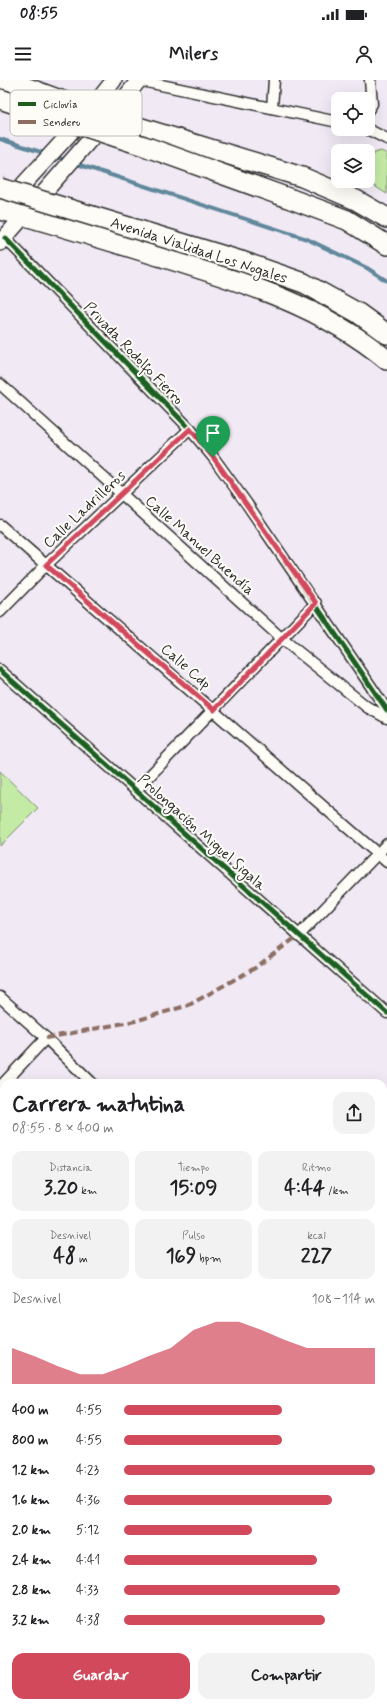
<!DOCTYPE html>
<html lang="es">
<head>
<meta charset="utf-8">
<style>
	:root { --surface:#fff; --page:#f2f2f2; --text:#202124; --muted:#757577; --accent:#d1495b }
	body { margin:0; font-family:Mynerve,sans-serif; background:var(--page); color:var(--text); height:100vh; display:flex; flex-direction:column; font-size:15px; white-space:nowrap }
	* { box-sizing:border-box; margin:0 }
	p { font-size:13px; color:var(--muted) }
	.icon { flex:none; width:22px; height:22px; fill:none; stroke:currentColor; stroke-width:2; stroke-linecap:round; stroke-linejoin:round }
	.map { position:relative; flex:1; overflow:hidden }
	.sheet { position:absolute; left:0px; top:999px; width:387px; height:628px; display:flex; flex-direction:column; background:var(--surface); border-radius:12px 12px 0 0; box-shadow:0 4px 16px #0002 }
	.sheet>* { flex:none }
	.tools { position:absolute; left:331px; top:12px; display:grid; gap:8px }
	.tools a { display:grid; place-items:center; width:44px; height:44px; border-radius:8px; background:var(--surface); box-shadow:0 4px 16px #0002; font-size:20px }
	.pin { position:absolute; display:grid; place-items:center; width:34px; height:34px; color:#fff; margin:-41px -17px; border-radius:50% 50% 50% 0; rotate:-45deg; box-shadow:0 0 4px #0007 }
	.pin .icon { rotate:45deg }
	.round { display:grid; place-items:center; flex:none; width:42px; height:42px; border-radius:12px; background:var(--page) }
	.summary { display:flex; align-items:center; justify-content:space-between; height:68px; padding:0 12px }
	h1 { font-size:22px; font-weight:700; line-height:30px }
	.stats { display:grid; grid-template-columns:repeat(3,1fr); gap:6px; height:68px; padding:4px 12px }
	.stats div { display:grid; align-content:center; border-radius:10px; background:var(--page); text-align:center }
	.stats b { font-size:20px; font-weight:700 }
	.stats small { font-size:11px; font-weight:400 }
	.stats p { font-size:11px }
	.chart { height:112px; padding:8px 12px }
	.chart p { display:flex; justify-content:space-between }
	.chart svg { width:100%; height:72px; margin-top:4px; fill:var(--accent); opacity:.7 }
	.button { display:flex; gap:8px; margin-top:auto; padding:8px 12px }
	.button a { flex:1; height:46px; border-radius:12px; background:var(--accent); color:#fff; font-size:16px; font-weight:700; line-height:46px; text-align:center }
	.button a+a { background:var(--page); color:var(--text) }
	ul { padding:0 12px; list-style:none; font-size:13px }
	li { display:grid; grid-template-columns:64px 48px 1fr; align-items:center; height:30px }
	li i { height:10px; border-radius:5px; background:var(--accent) }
	.status { display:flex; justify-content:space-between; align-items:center; height:28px; padding:0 20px; background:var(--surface); direction:ltr }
	.status svg { height:11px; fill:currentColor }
	header { display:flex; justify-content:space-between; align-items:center; height:52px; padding:0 12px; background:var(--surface); font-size:18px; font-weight:700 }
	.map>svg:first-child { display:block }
	.green { fill:#c4eba5; stroke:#788b68 }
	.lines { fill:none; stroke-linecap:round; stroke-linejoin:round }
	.stream { stroke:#61879b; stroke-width:4 }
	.street-casing { stroke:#2b2b2b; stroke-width:13 }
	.secondary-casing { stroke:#2b2b2b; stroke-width:18 }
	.highway-casing { stroke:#2b2b2b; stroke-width:22 }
	.street { stroke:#fdfcf7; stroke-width:10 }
	.secondary { stroke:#fdfcf7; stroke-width:15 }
	.highway { stroke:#fdfcf7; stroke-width:19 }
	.highway-bridge-casing { stroke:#2b2b2b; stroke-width:22; stroke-linecap:butt }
	.highway-bridge { stroke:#fdfcf7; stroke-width:19 }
	.quiet { stroke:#8d6e63; stroke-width:4; stroke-dasharray:8 4; stroke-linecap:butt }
	.cycleway-casing { stroke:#fdfcf7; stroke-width:8 }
	.cycleway { stroke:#1b5e20; stroke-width:5 }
	.route-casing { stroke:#fff; stroke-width:8 }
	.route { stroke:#d1495b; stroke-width:5 }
	.labels { text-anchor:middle; stroke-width:4; stroke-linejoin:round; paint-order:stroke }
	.street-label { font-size:15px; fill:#2b2b2b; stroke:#fdfcf7 }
	.key { fill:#fdfcf7; stroke:#bebdba; stroke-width:1 }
	.key-label { font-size:11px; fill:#2b2b2b }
</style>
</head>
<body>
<div class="status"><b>08:55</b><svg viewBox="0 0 49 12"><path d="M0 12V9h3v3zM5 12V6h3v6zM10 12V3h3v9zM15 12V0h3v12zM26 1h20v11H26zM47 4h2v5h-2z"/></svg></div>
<header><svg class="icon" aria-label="menu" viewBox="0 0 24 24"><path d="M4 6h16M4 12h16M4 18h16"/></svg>Milers<svg class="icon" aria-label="person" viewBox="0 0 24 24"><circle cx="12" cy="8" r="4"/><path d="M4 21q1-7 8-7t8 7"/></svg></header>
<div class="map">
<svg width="387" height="1627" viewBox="0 0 387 1627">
	<rect width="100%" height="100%" fill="#f1eaf5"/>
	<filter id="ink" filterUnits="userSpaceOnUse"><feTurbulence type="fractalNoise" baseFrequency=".025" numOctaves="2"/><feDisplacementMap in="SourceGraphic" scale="8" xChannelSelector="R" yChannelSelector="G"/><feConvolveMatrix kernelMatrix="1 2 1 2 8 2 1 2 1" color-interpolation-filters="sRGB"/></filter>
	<g filter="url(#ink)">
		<g class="green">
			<path d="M381,71L387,74V114L366,101H368V84L374,73Z"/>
			<path d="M0,691L38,728L0,766Z"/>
			<path d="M4,1293V1378L0,1374V1298Z"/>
			<path d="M0,1537L4,1540V1623H23L19,1627H0Z"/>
			<path d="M383,1588H387V1627H302L305,1623H383Z"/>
		</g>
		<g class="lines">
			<g class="stream">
				<path d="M0,59L47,74"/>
				<path d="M53,76L68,81"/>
				<path d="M74,83L307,159L367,188L387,201"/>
			</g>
			<g class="street-casing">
				<g id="street">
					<path d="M137,0L338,42"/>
					<path d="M272,28L274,0"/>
					<path d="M368,30L372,24L370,0"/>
					<path d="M367,49L387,59"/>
					<path d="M5,158L190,349L213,377L247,424L387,630"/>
					<path d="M0,304L281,558L367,627L387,638"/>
					<path d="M0,445L387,782"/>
					<path d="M0,532L46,485L190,349"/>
					<path d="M0,590L387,933"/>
					<path d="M136,710L316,523"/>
					<path d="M299,855L387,764"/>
					<path d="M0,917L46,958L92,1003"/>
					<path d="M0,1007L46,958"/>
					<path d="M0,1149L4,1145"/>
					<path d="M0,1207L4,1211"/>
					<path d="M0,1281L4,1277"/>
					<path d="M383,1328L387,1322"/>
					<path d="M0,1391L4,1395"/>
					<path d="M383,1474H387"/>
					<path d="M0,1523L4,1527"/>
					<path d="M383,1573H387"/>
					<path d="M239,1623L244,1627"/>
					<path d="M35,1627L39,1623"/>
					<path d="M141,1627L144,1623"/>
					<path d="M281,1627L285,1623"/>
				</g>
			</g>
			<g class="secondary-casing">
				<g id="secondary">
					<path d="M0,130L84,38L114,0"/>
					<path d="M0,163L109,38L139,0"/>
				</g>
			</g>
			<g class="highway-casing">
				<g id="highway">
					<path d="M6,0L109,38L302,97L356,120L387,138"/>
					<path d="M291,119L347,140L387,165"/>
					<path d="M0,130L25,136C71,149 116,163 162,177C240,201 323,226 387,280"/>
					<path d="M241,181L304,203L358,233L387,254"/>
				</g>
			</g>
			<use href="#street" class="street"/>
			<use href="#secondary" class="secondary"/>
			<use href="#highway" class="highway"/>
			<g class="highway-bridge-casing">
				<g id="highway-bridge">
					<path d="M0,19L144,66L291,119"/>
					<path d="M0,108L241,181"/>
				</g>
			</g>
			<use href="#highway-bridge" class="highway-bridge"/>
			<path class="quiet" d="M46,958L135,941L189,925L255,888L299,855"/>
			<g class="cycleway-casing">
				<g id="cycleway">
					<path d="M5,158L190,349L213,377L247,424L387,630"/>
					<path d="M0,590L387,933"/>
				</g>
			</g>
			<use href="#cycleway" class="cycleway"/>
		</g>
	</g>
	<g class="lines" filter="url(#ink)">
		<g class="route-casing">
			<path id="route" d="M190,349L213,377L316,523L214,630L46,485Z"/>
		</g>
		<use href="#route" class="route"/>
	</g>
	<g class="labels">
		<g class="street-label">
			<text transform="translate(199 170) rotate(18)" y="5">Avenida Vialidad Los Nogales</text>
			<text transform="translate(134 273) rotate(46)" y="5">Privada Rodolfo Fierro</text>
			<text transform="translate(84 429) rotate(-43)" y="5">Calle Ladrilleros</text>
			<text transform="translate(200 465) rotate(42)" y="5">Calle Manuel Buendía</text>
			<text transform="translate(186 586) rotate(41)" y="5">Calle Cdp</text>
			<text transform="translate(202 752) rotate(42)" y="5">Prolongación Miguel Sigala</text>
		</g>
	</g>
	<rect x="10" y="10" width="132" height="46" rx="6" class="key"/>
	<rect x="18" y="22" width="18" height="4" fill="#1b5e20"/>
	<rect x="18" y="40" width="18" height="4" fill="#8d6e63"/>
	<g class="key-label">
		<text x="43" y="28">Ciclovía</text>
		<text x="43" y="46">Sendero</text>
	</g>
</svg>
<div class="tools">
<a><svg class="icon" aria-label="locate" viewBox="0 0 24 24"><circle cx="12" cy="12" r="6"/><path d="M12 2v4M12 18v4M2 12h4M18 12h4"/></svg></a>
<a><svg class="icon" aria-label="layers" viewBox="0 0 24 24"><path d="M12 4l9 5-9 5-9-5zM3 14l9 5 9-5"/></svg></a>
</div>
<div class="pin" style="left:213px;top:377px;background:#1e9e55"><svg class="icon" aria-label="arrive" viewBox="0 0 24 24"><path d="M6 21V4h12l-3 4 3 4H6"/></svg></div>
<section class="sheet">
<div class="summary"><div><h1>Carrera matutina</h1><p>08:55 · 8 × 400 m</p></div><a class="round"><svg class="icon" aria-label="share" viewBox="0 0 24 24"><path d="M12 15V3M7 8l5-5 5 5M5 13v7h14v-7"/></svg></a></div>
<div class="stats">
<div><p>Distancia</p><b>3.20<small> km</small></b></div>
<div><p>Tiempo</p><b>15:09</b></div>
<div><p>Ritmo</p><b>4:44<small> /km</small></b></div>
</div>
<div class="stats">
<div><p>Desnivel</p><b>48<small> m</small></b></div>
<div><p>Pulso</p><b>169<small> bpm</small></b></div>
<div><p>kcal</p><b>227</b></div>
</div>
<div class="chart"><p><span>Desnivel</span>108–114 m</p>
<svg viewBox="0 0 160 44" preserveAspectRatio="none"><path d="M0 44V22L10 27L20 33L30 38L40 38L50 33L60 27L70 22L80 11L90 6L100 6L110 11L120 17L130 22L140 22L150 22L160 22V44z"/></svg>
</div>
<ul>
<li><b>400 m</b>4:55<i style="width:63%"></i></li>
<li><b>800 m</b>4:55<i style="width:63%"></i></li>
<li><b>1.2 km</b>4:23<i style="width:100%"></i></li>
<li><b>1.6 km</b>4:36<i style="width:83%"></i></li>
<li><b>2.0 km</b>5:12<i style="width:51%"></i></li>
<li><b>2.4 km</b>4:41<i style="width:77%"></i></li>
<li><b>2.8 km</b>4:33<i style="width:86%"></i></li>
<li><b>3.2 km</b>4:38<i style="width:80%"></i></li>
</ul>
<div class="button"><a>Guardar</a><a>Compartir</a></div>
</section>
</div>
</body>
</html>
